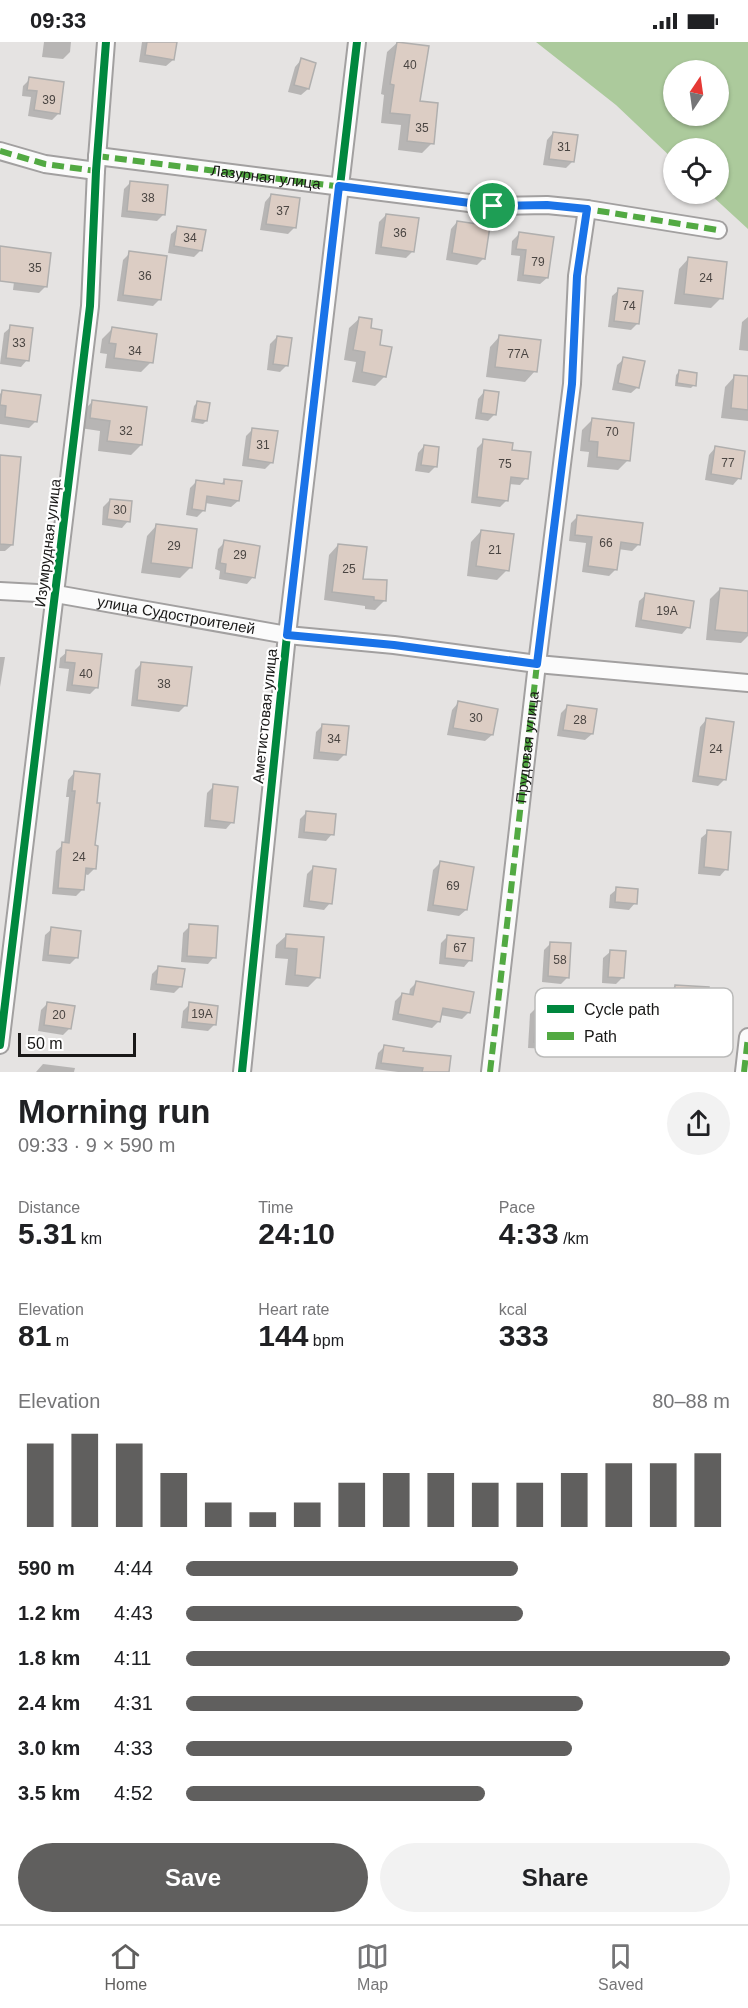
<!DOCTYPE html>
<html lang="en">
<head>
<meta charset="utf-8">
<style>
	:root { --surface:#fff; --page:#f2f2f2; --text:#202124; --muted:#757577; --line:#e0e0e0; --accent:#605f5e }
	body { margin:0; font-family:Helvetica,sans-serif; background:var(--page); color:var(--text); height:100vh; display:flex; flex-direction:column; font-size:22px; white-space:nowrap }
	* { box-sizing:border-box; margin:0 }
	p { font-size:20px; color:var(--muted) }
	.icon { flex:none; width:33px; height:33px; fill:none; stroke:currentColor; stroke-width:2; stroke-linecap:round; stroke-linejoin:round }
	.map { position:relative; height:1030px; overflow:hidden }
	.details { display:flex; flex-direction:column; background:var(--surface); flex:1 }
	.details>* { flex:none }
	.needle { width:39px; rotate:13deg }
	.buttons { position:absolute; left:663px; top:18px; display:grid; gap:12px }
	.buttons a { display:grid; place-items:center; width:66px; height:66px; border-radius:50%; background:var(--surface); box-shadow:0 2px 4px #0004; font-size:30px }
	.scale { position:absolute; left:18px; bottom:15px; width:118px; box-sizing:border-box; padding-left:6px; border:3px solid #191817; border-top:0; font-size:16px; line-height:21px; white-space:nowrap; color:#191817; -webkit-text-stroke:4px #fff; paint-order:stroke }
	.pin { position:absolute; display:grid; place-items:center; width:51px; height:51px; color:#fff; margin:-26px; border:3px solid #fff; border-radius:50%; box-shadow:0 2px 6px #0007 }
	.round { display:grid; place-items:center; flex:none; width:63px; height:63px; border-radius:32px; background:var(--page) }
	.head { display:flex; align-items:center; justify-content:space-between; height:102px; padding:0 18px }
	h1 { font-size:33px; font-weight:700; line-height:45px }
	.figures { display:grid; grid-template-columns:repeat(3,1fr); gap:9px; height:102px; padding:6px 18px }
	.figures div { display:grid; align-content:center }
	.figures b { font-size:30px; font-weight:700 }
	.figures small { font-size:16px; font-weight:400 }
	.figures p { font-size:16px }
	.chart { height:168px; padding:12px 18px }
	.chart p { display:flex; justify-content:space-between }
	.chart svg { width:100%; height:108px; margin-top:6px; stroke:var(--accent); stroke-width:6 }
	.primary-button { display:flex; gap:12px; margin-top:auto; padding:12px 18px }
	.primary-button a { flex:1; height:69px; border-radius:36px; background:var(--accent); color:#fff; font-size:24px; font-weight:700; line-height:69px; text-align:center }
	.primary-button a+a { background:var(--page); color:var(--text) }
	ul { padding:0 18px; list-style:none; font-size:20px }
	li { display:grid; grid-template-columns:96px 72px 1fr; align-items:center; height:45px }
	li i { height:15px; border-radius:8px; background:var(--accent) }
	.status { display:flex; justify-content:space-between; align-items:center; height:42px; padding:0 30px; background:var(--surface); direction:ltr }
	.status svg { height:16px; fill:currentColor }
	.dock { display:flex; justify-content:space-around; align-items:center; height:84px; border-top:2px solid var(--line); background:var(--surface); font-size:16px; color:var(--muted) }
	.dock a { display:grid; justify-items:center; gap:3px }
	.dock .current { color:var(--accent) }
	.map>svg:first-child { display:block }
	.forest { fill:#acca9c; fill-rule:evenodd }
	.shadow { fill:#0003 }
	.building { fill:#dccdc4; stroke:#b0afae; stroke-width:1.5 }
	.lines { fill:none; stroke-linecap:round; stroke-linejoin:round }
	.street-casing { stroke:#a2a0a0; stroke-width:20 }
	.street { stroke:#fbfbfb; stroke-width:16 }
	.quiet { stroke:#52a942; stroke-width:6; stroke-dasharray:12 6; stroke-linecap:butt }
	.cycleway-casing { stroke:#fff; stroke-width:11 }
	.cycleway { stroke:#00873e; stroke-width:8 }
	.route-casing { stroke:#fff; stroke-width:12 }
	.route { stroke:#1a73e8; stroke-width:8 }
	.labels { text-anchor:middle; stroke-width:4.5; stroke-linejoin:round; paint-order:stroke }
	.number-label { font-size:12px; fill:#4a4542 }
	.street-label { font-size:15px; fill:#191817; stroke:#fff }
	.key { fill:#fff; stroke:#babab9; stroke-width:1.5 }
	.key-label { font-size:16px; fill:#191817 }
</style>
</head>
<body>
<div class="status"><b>09:33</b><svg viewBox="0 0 49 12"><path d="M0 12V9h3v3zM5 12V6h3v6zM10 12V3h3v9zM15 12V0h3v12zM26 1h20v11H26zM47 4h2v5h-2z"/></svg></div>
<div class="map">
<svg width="748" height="1030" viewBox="0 0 748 1030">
	<rect width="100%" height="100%" fill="#e5e3e2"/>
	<path class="forest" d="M536,0H748V187L710,152H718V106H674L673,117L616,63ZM674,28H718V74H674Z"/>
	<g class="shadow">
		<path d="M44,0H71L70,10L63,17L42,15Z"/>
		<path d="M142,0H176L173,18L166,24L139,20Z"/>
		<path d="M398,0L432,101L422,111L398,108L401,83L381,81L384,53L381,52L387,10Z"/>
		<path d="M301,18L308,47L301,53L288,50L295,25Z"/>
		<path d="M30,37L59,71L52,78L28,74L31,55L22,54L23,44Z"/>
		<path d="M553,91L573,119L566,126L543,123L547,98Z"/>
		<path d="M130,141L164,172L157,179L121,175L124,147Z"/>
		<path d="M271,153L295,185L288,192L260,188L265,160Z"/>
		<path d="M386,173L413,209L406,216L375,212L379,180Z"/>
		<path d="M457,180L484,216L477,223L446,218L451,187Z"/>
		<path d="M178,186L201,208L194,215L168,211L171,192Z"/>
		<path d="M519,192L547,236L540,242L517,239L520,214L511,213L512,199Z"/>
		<path d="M130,211L159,258L153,264L117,259L123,218Z"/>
		<path d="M17,216L45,245L39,251L13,248Z"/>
		<path d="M689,216L721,256L711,266L674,262L679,227Z"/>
		<path d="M619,248L638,281L631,288L608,285L612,254Z"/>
		<path d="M748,275V309L739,308L742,280Z"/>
		<path d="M360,276L369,288L385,334L375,344L352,340L356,320L344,318L349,286Z"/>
		<path d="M11,285L27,318L21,325L0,322L4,291Z"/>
		<path d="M112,287L151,320L141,330L105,326L107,312L100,311L102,297Z"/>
		<path d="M500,294L535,329L525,340L486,335L490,305Z"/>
		<path d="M277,295L287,323L280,330L267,328L270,302Z"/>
		<path d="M624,317L638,345L631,351L612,348L617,323Z"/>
		<path d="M679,330L694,343L691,346L675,344L676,333Z"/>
		<path d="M735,334L748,336V379L721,376L725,345Z"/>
		<path d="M2,350L36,379L29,386L0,382V352Z"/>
		<path d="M484,350L495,372L488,379L475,377L478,357Z"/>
		<path d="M93,359L141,403L131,413L98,409L100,389L80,386L82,370Z"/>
		<path d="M197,361L206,379L203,382L191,380L194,364Z"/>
		<path d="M593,377L628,418L618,428L587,425L589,410L580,409L582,388Z"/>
		<path d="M253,387L272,420L265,427L242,424L246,394Z"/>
		<path d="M484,399L510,409L526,436L520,443L509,442L507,458L500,465L471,461L477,406Z"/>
		<path d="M424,404L436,424L429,431L415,429L418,411Z"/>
		<path d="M715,406L739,436L733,443L705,438L709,413Z"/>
		<path d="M0,415L12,503L5,509H0Z"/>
		<path d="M225,438L238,459L231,465L205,461L204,468L197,475L186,473L190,446L197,439L220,443Z"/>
		<path d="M110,458L128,479L122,486L102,483L103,465Z"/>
		<path d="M578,474L639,502L632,509L618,507L616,527L609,534L582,530L586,501L569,499L571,481Z"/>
		<path d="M157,483L190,526L180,536L141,531L147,494Z"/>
		<path d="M481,489L507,528L497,538L467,534L471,500Z"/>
		<path d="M225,500L253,535L247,542L219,537L220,529L215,527L218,507Z"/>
		<path d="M338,503L361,538L385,558L375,568L365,567V564L324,558L329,513Z"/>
		<path d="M720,547L748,550V594L741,601L706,598L710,557Z"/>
		<path d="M646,553L688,585L682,592L635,585L639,559Z"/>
		<path d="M67,610L97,645L90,652L66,649L69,627L59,626L60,616Z"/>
		<path d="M0,615H5L0,645Z"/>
		<path d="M142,621L186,663L179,670L131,664L135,628Z"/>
		<path d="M458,661L492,693L485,699L447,693L452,668Z"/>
		<path d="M567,665L592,692L585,698L557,694L561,671Z"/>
		<path d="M706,678L725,737L718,744L692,740L700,685Z"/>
		<path d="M323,683L345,712L338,719L313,717L316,690Z"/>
		<path d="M74,731L93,805L95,826L88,833L84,832L82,848L76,854L52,852L56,809L64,802L69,755H66L68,738Z"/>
		<path d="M214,744L232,780L226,787L204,785L207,751Z"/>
		<path d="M307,770L332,792L326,799L298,796L300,777Z"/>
		<path d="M708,790L726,827L720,834L698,832L701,796Z"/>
		<path d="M440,821L466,868L459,874L427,869L433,828Z"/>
		<path d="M313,826L330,861L324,868L303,865L307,832Z"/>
		<path d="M617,847L635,861L629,868L609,866L610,853Z"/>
		<path d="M190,884L214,915L208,922L181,920L183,891Z"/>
		<path d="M52,887L76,916L70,922L42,919L45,893Z"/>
		<path d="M287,893L318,935L308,945L285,943L288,917L275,916L276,903Z"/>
		<path d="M448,894L470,918L464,925L439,922L441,901Z"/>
		<path d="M550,902L568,935L561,942L542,940L544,908Z"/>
		<path d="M610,910L623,935L616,942L602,941L603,916Z"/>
		<path d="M159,925L181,944L174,951L150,948L152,932Z"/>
		<path d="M416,941L469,970L462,977L440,973L439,979L432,986L392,978L395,959L402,952L409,953L410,947Z"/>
		<path d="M675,944L704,981L694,992L667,990L668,979H663L665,955Z"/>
		<path d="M48,961L70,986L63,993L38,989L41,968Z"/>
		<path d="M190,962L214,983L208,989L181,986L183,969Z"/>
		<path d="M537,965L557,1001L551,1007L528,1006L530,972Z"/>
		<path d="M384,1005L401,1010L449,1016L448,1030H398L375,1027L378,1011Z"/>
		<path d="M43,1022L75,1026L74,1030H36Z"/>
	</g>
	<g class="building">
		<path d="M147,0H177L174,18L145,13Z"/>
		<path d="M397,0L429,4L420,59L438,61L434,102L407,99L410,73L390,71L394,43L390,42Z"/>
		<path d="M301,16L316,21L309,47L294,43Z"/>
		<path d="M29,35L64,40L60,72L34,68L37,49L27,48Z"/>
		<path d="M553,90L578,93L574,120L549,117Z"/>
		<path d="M130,139L168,143L165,173L127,169Z"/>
		<path d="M271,152L300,156L296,186L266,182Z"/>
		<path d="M386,172L419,176L414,210L381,205Z"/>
		<path d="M457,179L490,184L485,217L452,211Z"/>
		<path d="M177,184L206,188L202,209L174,204Z"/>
		<path d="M519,190L554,195L548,236L523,233L526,208L516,207Z"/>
		<path d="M0,204L51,211L47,245L0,239Z"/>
		<path d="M129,209L167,214L161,258L123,253Z"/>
		<path d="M688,215L727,220L723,257L684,252Z"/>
		<path d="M618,246L643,249L639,282L614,279Z"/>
		<path d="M359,275L372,277L371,286L382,288L380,303L392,305L386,335L362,330L365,310L353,308Z"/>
		<path d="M10,283L33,286L29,319L6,316Z"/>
		<path d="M112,285L157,292L153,321L114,316L116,302L109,301Z"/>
		<path d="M499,293L541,298L537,330L495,325Z"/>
		<path d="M277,294L292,296L288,324L273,322Z"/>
		<path d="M623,315L645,319L639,346L618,341Z"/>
		<path d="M679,328L697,331L696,344L677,341Z"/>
		<path d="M734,333L748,334V368L731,366Z"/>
		<path d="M2,348L41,353L37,380L5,375L6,364L0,363Z"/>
		<path d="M484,348L499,350L496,373L481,371Z"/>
		<path d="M92,358L147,365L142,403L107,399L110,379L90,376Z"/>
		<path d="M197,359L210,361L207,379L194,377Z"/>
		<path d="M592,376L634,381L630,419L597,415L598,400L589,399Z"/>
		<path d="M252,386L278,389L273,421L248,417Z"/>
		<path d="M483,397L513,401L512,408L531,410L528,437L511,435L508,459L477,455Z"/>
		<path d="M424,403L439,405L437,425L421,423Z"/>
		<path d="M715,404L745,409L741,437L711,432Z"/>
		<path d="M0,413L21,415L13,503L0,502Z"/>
		<path d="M224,437L242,439L239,459L207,454L205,469L192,467L196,438L224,442Z"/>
		<path d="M110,457L132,459L130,480L107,477Z"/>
		<path d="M577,473L643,481L640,503L621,500L617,528L588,524L592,495L575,493Z"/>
		<path d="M156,482L197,487L192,526L151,521Z"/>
		<path d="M481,488L514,492L509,529L476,524Z"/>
		<path d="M224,498L260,504L255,536L225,531L226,522L220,521Z"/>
		<path d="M338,502L367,505L363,537L387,538L386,559L374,558V555L332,550Z"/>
		<path d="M720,546L748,549V591L715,588Z"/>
		<path d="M645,551L694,559L690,586L641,578Z"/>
		<path d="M66,608L102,612L98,646L72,643L75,621L65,620Z"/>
		<path d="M141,620L192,625L187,664L137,658Z"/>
		<path d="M458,659L498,667L493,693L453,686Z"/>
		<path d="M567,663L597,667L593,692L563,688Z"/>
		<path d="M706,676L734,680L726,738L698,734Z"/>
		<path d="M322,682L349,684L346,713L319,710Z"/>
		<path d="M74,729L100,732L97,761H100L95,803L98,804L96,827L86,826L84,848L58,846L62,800L69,801L75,749H72Z"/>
		<path d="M213,742L238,745L234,781L210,778Z"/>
		<path d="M306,769L336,772L334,793L304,790Z"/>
		<path d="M707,788L731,790L728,828L704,825Z"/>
		<path d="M440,819L474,825L467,868L433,863Z"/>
		<path d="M313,824L336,827L332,862L309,859Z"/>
		<path d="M616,845L638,847L637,862L615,860Z"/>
		<path d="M189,882L218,884L216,916L187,914Z"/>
		<path d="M51,885L81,889L78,916L48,913Z"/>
		<path d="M286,892L324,895L320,936L295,933L297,907L285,906Z"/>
		<path d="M447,893L474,896L472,919L445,916Z"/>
		<path d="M550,900L571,901L569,936L548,934Z"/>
		<path d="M610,908L626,909L624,936L608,935Z"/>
		<path d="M158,924L185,927L182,945L156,942Z"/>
		<path d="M416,939L474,950L470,971L443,966L440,980L398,972L402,951L413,953Z"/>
		<path d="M675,943L709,945L706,982L677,980L678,970L673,969Z"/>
		<path d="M47,960L75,964L71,987L44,983Z"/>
		<path d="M189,960L218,964L216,983L187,980Z"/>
		<path d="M537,964L561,965L559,1001L534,1000Z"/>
		<path d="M384,1003L404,1006L403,1009L451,1014L449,1030H422L423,1026L381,1021Z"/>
	</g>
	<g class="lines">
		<g class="street-casing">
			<g id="street">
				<path d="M0,109L45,122L96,129"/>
				<path id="s1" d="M97,114L493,164L547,163L587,167L718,188"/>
				<path id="s2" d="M0,549L56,552L287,593L394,603L537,622L748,641"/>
				<path d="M0,1003L90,264L96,129L106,0"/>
				<path d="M242,1030L287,593L357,0"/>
				<path id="s3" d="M490,1030L537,622L572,342L577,234L587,167"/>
				<path d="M744,1030L748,995"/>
			</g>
		</g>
		<use href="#street" class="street"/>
		<g class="quiet">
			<path d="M0,109L45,122L96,129"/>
			<path d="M97,114L493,164L547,163L587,167L718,188"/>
			<path d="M490,1030L537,622L572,342L577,234L587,167"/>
			<path d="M744,1030L748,995"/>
		</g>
		<g class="cycleway-casing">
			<g id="cycleway">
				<path d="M0,1003L90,264L96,129L106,0"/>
				<path d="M242,1030L287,593L357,0"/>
			</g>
		</g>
		<use href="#cycleway" class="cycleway"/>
	</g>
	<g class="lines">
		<g class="route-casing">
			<path id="route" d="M339,144L493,164L547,163L587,167L577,234L572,342L537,622L394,603L287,593Z"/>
		</g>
		<use href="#route" class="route"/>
	</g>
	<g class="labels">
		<g class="number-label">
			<text x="410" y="27">40</text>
			<text x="49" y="62">39</text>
			<text x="422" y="90">35</text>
			<text x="564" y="109">31</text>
			<text x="148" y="160">38</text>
			<text x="283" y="173">37</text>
			<text x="400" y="195">36</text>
			<text x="190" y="200">34</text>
			<text x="538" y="224">79</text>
			<text x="35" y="230">35</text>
			<text x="145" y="238">36</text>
			<text x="706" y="240">24</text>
			<text x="629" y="268">74</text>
			<text x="19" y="305">33</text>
			<text x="135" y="313">34</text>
			<text x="518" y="316">77А</text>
			<text x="126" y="393">32</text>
			<text x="612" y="394">70</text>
			<text x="263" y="407">31</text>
			<text x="728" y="425">77</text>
			<text x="505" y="426">75</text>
			<text x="120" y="472">30</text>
			<text x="606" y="505">66</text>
			<text x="174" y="508">29</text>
			<text x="495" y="512">21</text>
			<text x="240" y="517">29</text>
			<text x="349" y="531">25</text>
			<text x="667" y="573">19А</text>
			<text x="86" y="636">40</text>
			<text x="164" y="646">38</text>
			<text x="476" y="680">30</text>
			<text x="580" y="682">28</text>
			<text x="334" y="701">34</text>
			<text x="716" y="711">24</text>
			<text x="79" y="819">24</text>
			<text x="453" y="848">69</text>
			<text x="460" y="910">67</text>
			<text x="560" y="922">58</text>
			<text x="202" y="976">19А</text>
			<text x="59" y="977">20</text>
		</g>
		<g class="street-label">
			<text dy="5" stroke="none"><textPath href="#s1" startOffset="170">Лазурная улица</textPath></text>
			<text transform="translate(48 501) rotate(-83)" y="5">Изумрудная улица</text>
			<text dy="5" stroke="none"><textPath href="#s2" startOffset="178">улица Судостроителей</textPath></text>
			<text transform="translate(265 674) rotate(-84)" y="5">Аметистовая улица</text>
			<text dy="5" stroke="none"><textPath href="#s3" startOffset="327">Прудовая улица</textPath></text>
		</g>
	</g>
	<rect x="535" y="946" width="198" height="69" rx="9" class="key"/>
	<rect x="547" y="963" width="27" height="8" fill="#00873e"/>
	<rect x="547" y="990" width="27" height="8" fill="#52a942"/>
	<g class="key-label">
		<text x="584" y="973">Cycle path</text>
		<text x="584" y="1000">Path</text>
	</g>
</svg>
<div class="buttons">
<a><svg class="needle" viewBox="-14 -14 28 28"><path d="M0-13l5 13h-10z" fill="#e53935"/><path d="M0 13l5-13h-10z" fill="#757577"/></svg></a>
<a><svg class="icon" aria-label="locate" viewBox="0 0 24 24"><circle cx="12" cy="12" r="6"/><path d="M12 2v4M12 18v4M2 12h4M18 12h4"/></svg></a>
</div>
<div class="scale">50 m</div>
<div class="pin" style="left:493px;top:164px;background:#1e9e55"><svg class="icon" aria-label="arrive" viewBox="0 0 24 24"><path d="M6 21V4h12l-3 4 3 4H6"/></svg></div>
</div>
<section class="details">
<div class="head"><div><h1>Morning run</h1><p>09:33 · 9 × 590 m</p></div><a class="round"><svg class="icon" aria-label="share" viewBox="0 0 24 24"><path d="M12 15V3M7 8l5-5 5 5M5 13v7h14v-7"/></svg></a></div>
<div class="figures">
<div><p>Distance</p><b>5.31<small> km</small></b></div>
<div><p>Time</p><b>24:10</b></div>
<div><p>Pace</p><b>4:33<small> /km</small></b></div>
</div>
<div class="figures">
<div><p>Elevation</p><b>81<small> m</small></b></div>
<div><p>Heart rate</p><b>144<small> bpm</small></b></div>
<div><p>kcal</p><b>333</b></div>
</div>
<div class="chart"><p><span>Elevation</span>80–88 m</p>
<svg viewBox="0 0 160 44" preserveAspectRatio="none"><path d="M5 44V10M15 44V6M25 44V10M35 44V22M45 44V34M55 44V38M65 44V34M75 44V26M85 44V22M95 44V22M105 44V26M115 44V26M125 44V22M135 44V18M145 44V18M155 44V14"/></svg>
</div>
<ul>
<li><b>590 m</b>4:44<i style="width:61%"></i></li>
<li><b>1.2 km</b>4:43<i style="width:62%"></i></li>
<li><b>1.8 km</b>4:11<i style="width:100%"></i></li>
<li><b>2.4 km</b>4:31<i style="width:73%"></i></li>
<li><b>3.0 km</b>4:33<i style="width:71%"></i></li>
<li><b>3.5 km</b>4:52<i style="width:55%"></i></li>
</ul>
<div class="primary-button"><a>Save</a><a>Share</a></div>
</section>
<nav class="dock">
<a class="current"><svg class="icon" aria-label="home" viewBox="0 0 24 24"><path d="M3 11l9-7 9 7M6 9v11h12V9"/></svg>Home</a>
<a><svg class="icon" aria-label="map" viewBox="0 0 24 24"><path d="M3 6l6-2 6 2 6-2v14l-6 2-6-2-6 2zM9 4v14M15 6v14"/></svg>Map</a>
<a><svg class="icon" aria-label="saved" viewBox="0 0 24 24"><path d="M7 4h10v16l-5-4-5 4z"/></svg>Saved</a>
</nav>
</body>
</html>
